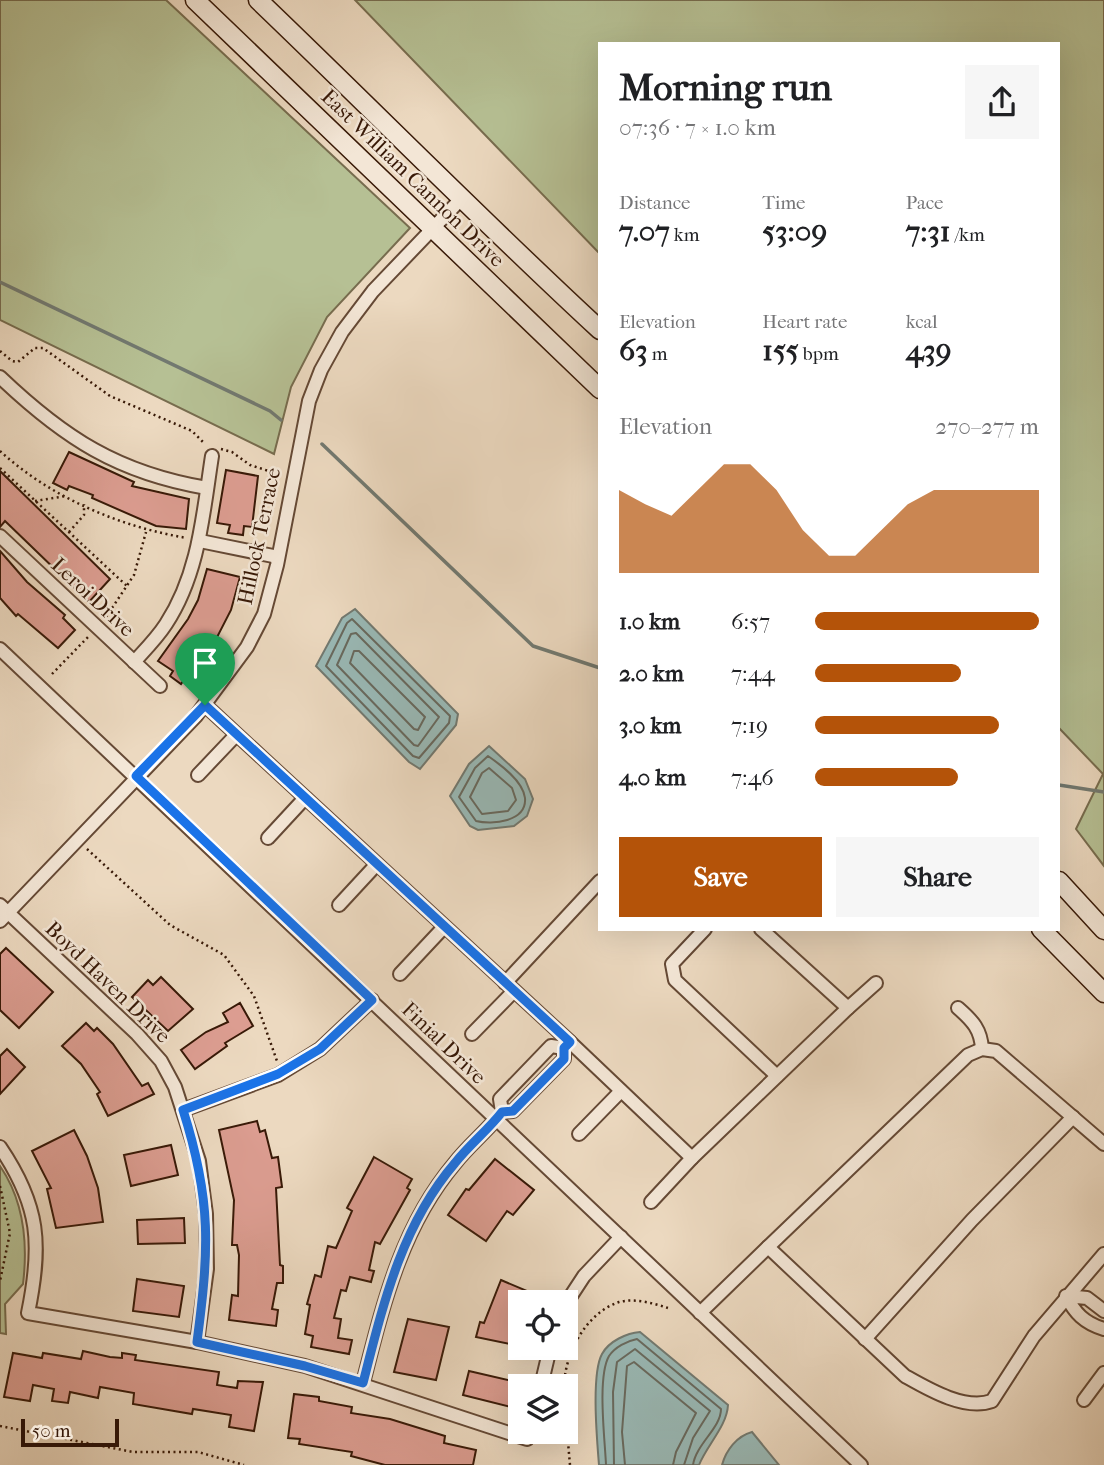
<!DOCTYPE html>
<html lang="en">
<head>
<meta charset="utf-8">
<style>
	:root { --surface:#fff; --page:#f6f6f6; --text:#202124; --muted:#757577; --accent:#b45309 }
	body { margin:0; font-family:"IM FELL French Canon",serif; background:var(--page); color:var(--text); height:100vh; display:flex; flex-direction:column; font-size:26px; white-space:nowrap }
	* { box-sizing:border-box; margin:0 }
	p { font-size:23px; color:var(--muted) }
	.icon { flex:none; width:38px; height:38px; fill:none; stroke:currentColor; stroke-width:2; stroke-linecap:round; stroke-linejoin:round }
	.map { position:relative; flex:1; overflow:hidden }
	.panel { position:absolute; left:598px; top:42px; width:462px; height:889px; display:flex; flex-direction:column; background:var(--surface); border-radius:0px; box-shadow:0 7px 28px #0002 }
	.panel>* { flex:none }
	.fabs { position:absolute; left:508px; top:1290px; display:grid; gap:14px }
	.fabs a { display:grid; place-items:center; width:70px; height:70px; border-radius:0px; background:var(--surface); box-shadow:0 7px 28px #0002; font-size:35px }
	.scale { position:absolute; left:21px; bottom:18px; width:98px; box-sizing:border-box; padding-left:7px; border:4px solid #381907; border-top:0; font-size:19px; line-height:24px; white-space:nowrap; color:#381907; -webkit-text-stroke:5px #f3e6d6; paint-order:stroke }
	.pin { position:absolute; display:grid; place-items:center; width:60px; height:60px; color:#fff; margin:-72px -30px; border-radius:50% 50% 50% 0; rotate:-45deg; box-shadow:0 0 7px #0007 }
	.pin .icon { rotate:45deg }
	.round { display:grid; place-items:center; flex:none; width:74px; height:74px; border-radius:0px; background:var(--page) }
	.headline { display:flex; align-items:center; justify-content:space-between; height:119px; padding:0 21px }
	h1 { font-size:38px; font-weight:700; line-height:52px }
	.stats { display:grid; grid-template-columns:repeat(3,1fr); gap:10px; height:119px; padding:7px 21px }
	.stats div { display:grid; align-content:center }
	.stats b { font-size:30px; font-weight:700 }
	.stats small { font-size:19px; font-weight:400 }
	.stats p { font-size:19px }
	.chart { height:196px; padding:14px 21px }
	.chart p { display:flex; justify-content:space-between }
	.chart svg { width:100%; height:126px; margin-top:7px; fill:var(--accent); opacity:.7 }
	.button { display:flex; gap:14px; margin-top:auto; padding:14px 21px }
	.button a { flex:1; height:80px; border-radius:0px; background:var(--accent); color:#fff; font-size:28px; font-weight:700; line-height:80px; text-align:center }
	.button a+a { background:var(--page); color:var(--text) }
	ul { padding:0 21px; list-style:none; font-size:23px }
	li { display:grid; grid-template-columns:112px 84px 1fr; align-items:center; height:52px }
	li i { height:18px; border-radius:9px; background:var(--accent) }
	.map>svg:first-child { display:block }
	.green { fill:#b6c094; stroke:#776c4e; stroke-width:2 }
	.water { fill:#99b9b6; stroke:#727970; stroke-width:2 }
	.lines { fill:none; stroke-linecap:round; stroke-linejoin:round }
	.shore { stroke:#68695e; stroke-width:2 }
	.stream { stroke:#727970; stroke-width:3.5 }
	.building { fill:#dc9d91; stroke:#381907; stroke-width:2 }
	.street-casing { stroke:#654935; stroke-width:16 }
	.secondary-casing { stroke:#381907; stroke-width:21 }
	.path { stroke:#381907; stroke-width:2.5; stroke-dasharray:2 3.5; stroke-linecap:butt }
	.street { stroke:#f3e6d6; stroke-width:12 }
	.secondary { stroke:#f3e6d6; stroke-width:18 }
	.route-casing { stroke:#fff; stroke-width:14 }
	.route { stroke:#1a73e8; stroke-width:9 }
	.labels { text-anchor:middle; stroke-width:5; stroke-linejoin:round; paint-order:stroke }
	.street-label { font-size:21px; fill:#381907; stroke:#f3e6d6 }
</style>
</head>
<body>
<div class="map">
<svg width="1104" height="1465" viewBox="0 0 1104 1465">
	<rect width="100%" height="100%" fill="#ecd9c0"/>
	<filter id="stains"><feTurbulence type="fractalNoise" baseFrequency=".00286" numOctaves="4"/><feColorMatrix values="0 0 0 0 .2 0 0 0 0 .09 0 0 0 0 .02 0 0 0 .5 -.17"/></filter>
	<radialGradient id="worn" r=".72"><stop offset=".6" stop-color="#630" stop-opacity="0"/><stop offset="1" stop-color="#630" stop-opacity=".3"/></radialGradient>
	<g class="green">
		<path d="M0,0H166L410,228L327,317L291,387L274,454L0,320Z"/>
		<path d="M355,0H1104V866L1076,829L1103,774L1059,728V44H600V254Z"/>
		<path d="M0,1166C24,1201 28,1243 23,1284L5,1304L6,1334L0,1333Z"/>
	</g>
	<g class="water">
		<path d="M355,609L458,714L456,725L420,769L409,762L316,666L342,618Z"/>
		<path d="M489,746L525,779L533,799L527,816L514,826L478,830L470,826L450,796L469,764Z"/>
		<path d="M640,1332L728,1405C727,1426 707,1445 699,1465H599C597,1440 591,1374 602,1354C609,1341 627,1333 640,1332Z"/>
		<path d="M752,1432L779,1465H722C726,1450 737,1436 752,1432Z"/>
	</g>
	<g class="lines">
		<g class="shore">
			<path d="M352,619L450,716L449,723L419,758L413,756L326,666L347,623Z"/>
			<path d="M356,633L439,717L418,746L414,745L337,665L351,634Z"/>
			<path d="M354,651H359L425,717L418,730L414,729L350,663Z"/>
			<path d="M488,756C501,765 523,781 525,798C527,822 492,825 476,821L459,797L475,768Z"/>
			<path d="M489,768L512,788L516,800L508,811L482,814L470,797L482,773Z"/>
			<path d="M606,1465C605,1440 597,1377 609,1356C615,1347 627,1341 637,1339L721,1409C721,1428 696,1444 693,1465"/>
			<path d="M614,1465L613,1392L617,1362L635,1349L710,1411L693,1438L684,1465"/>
			<path d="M625,1465L622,1432L627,1366L634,1362L696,1413L676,1452L673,1465"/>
		</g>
		<g class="stream">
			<path d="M0,282L270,411L281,420"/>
			<path d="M322,444L533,646L600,668"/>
			<path d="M1059,785L1104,792"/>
		</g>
	</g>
	<g class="building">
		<path d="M69,452L134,482L132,486L189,499L186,529L156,526L92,498L93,495L69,486L67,490L53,483Z"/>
		<path d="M226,470L258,476L252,527L244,526L243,535L228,533L230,525L217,523Z"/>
		<path d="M0,471L110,579L89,602L5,521L0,527Z"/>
		<path d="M0,551L27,582L65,615L63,618L75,630L58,648L18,614L16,616L0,598Z"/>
		<path d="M207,569L240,577L231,610L212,647L208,645L181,684L170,676L173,671L158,661L188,619L198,600Z"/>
		<path d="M6,948L53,992L19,1028L0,1010V954Z"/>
		<path d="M161,977L193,1009L168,1031L132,997L148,980L153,985Z"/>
		<path d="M240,1003L253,1026L225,1043L227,1046L195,1069L181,1050L206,1032L228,1022L223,1013Z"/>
		<path d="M86,1023L94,1031L97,1028L113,1044L142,1086L148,1083L154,1094L108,1116L97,1094L100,1092L81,1064L62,1046Z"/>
		<path d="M7,1049L25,1067L0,1094V1056Z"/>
		<path d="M257,1121L260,1132L265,1130L272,1158L278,1157L282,1187L276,1188L280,1265L283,1266V1283H277L272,1309L278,1310L276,1326L229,1320L232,1295L238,1296L239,1255L237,1245H232L234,1200L219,1130Z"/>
		<path d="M74,1130L87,1156L98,1188L103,1222L56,1228L47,1189L51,1188L32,1151Z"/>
		<path d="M171,1145L178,1175L131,1186L124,1155Z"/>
		<path d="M374,1157L412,1179L407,1188L410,1190L380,1244L375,1242L369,1270L374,1271L371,1282L350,1277L346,1291L341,1290L334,1318L341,1319L338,1338L352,1340L349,1354L311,1347L313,1336L305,1334L310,1305L307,1304L315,1275L321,1277L328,1246L336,1248L352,1211L347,1208Z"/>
		<path d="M495,1159L534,1190L513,1215L507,1211L486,1241L448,1215L466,1189L469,1190Z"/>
		<path d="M184,1218L185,1243L138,1244L137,1220Z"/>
		<path d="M137,1279L184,1286L179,1317L133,1311Z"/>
		<path d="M501,1280L553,1302H520V1346L476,1337L480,1322L484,1323Z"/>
		<path d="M408,1319L449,1327L436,1380L394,1372Z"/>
		<path d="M83,1351L110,1357L122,1358V1353L136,1355L135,1360L219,1372L217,1385L237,1388L238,1381L263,1382L254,1431L229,1427L231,1415L193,1409L192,1414L133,1404L134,1393L100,1387L98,1398L70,1392L68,1403L52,1401L54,1389L33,1385L30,1401L4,1397L13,1353L42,1358L43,1353L81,1359Z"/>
		<path d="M469,1371L516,1382L511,1407L463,1395Z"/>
		<path d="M294,1394L319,1397V1401L352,1407L351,1413L390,1419L445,1436L444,1443L476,1450L473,1465H385L351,1456L352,1452L299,1444L300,1439L288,1438Z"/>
	</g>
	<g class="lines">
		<g class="street-casing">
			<g id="street">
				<path d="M0,377C64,438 118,473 207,488"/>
				<path d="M0,536L160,686"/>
				<path d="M200,541L278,557"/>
				<path d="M0,649L861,1465"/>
				<path d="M134,662C145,650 157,638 166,624C199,574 203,514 212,456"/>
				<path d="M205,705L570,1042"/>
				<path d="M198,775L236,735"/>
				<path d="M268,838L305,798"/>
				<path d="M0,905L137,1034L161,1061L175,1087L199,1161L206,1214L207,1269L197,1342"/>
				<path d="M339,905L376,865"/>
				<path d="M0,921L196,716L247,647L264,614L277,565L309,401L321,370L342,332L373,291L461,199"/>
				<path d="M705,929L672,964L675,980L777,1076"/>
				<path d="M400,974L444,927"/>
				<path d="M505,983L600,881"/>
				<path d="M848,1008L876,983"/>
				<path d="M958,1008C973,1021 981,1030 982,1049"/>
				<path d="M472,1034L514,991"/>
				<path d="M183,1110L278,1075L320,1049L372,1000"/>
				<path d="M502,1112L513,1111L564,1059V1048"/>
				<path d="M579,1134L621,1091"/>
				<path d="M1104,1144L996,1051L982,1049L968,1055L768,1247L905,1376C928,1389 965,1411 992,1401L1034,1336L1104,1254"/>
				<path d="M0,1147C40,1206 42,1245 28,1313L197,1342L305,1366L527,1439L530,1432"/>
				<path d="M651,1202L692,1158"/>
				<path d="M565,1305L584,1276L621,1237"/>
				<path d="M1104,1311L1087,1298L1066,1296C1075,1313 1084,1323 1104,1329"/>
				<path d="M700,1313L768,1247"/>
				<path d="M865,1339L972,1220L1073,1117"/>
				<path d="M363,1383C383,1305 401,1227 455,1163C469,1145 488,1130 502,1112L500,1099L551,1046L564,1048L570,1042L692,1158L848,1008L761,929"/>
				<path d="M541,1386L550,1348"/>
				<path d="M1084,1400L1104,1373"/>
			</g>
		</g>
		<g class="secondary-casing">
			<g id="secondary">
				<path d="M195,0L600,389"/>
				<path d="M258,0C373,110 484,223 600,330"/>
				<path d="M1059,881L1104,930"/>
				<path d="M1041,929L1104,993"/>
			</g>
		</g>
		<g class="path">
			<path d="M0,351L12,361L18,362L35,348H43L110,396L192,431L205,444"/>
			<path d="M221,449L232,452L250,465L275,473"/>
			<path d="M0,451C50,497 120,527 187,538"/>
			<path d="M0,468L128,587"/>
			<path d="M35,501L66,496"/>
			<path d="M69,532L84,515V504"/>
			<path d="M106,617L134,575L146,532"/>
			<path d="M52,674L88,637"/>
			<path d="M87,849L170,925L224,955L254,996L277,1061"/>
			<path d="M0,1186L10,1233L0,1281"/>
			<path d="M564,1386C565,1353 586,1313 619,1302C634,1298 653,1303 668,1308"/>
			<path d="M565,1408L570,1465"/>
			<path d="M0,1426L133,1452H198L244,1465"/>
		</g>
		<use href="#street" class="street"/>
		<use href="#secondary" class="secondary"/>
	</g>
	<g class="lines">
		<g class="route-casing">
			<path id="route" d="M205,705L570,1042L564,1048V1059L513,1111L502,1112C488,1130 469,1145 455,1163C401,1226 383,1305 363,1383L305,1366L197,1342C209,1250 212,1201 183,1110L278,1074L320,1049L372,1000L136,776Z"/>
		</g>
		<use href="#route" class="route"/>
	</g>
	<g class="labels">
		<g class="street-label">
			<text transform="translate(413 178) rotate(44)" y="7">East William Cannon Drive</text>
			<text transform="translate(259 536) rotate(-78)" y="7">Hillock Terrace</text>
			<text transform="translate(93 597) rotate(43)" y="7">Leroi Drive</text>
			<text transform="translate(108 982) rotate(44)" y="7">Boyd Haven Drive</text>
			<text transform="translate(444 1043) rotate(44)" y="7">Finial Drive</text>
		</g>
	</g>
	<rect width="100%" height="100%" filter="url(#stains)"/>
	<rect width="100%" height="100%" fill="url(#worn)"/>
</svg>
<div class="fabs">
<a><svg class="icon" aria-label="locate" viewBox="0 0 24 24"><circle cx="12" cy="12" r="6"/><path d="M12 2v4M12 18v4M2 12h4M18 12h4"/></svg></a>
<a><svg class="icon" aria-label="layers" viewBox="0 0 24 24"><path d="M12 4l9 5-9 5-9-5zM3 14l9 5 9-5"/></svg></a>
</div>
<div class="scale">50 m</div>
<div class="pin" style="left:205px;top:705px;background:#1e9e55"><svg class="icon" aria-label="arrive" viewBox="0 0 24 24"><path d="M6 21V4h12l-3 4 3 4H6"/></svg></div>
<section class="panel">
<div class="headline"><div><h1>Morning run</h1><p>07:36 · 7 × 1.0 km</p></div><a class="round"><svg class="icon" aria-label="share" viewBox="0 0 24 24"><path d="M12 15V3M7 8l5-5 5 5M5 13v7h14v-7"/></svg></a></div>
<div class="stats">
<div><p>Distance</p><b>7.07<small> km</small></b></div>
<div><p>Time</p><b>53:09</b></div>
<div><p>Pace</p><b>7:31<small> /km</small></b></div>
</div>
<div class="stats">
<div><p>Elevation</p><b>63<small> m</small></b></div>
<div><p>Heart rate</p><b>155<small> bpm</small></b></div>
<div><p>kcal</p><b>439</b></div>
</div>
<div class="chart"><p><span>Elevation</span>270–277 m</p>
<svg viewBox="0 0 160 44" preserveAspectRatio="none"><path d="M0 44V15L10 20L20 24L30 15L40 6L50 6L60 15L70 29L80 38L90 38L100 29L110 20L120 15L130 15L140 15L150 15L160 15V44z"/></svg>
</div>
<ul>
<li><b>1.0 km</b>6:57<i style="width:100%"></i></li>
<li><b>2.0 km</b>7:44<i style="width:65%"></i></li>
<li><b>3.0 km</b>7:19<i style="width:82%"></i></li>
<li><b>4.0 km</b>7:46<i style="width:64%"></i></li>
</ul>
<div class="button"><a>Save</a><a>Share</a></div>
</section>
</div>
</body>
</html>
